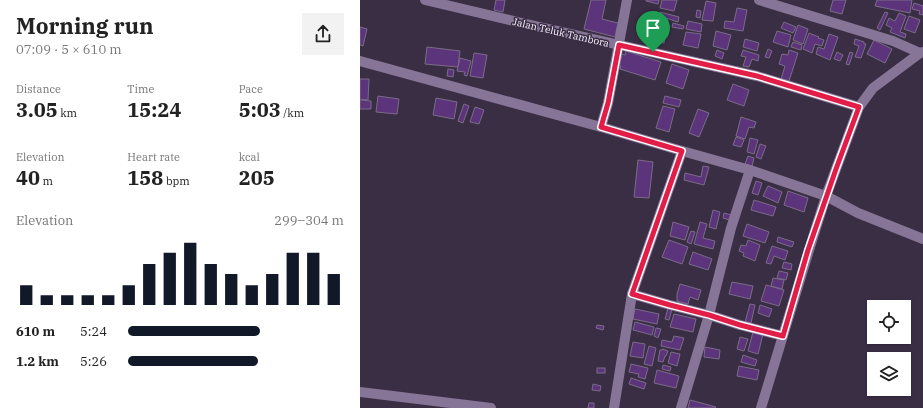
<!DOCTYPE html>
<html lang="en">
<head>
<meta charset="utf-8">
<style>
	:root { --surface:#fff; --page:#f2f2f2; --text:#222; --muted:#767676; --accent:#111827 }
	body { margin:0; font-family:"IBM Plex Serif",serif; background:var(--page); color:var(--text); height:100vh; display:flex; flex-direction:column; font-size:15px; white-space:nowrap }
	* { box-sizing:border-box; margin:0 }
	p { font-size:13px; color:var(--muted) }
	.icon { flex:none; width:22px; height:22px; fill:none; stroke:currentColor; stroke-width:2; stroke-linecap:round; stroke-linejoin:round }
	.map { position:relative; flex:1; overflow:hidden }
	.sheet { display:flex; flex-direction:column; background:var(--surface); width:360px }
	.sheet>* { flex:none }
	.controls { position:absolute; left:507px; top:300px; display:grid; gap:8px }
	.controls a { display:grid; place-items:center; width:44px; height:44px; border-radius:0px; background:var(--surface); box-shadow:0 1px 3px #0004; font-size:20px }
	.pin { position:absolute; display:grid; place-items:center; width:34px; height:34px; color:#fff; margin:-41px -17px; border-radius:50% 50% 50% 0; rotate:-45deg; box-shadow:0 0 4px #0007 }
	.pin .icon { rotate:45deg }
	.round { display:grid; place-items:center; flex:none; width:42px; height:42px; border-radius:0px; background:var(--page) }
	.overview { display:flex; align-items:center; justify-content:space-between; height:68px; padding:0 16px }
	h1 { font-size:22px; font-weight:700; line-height:30px }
	.metrics { display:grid; grid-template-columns:repeat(3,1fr); gap:6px; height:68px; padding:4px 16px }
	.metrics div { display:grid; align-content:center }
	.metrics b { font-size:20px; font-weight:700 }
	.metrics small { font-size:11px; font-weight:400 }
	.metrics p { font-size:11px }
	.chart { height:112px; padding:8px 16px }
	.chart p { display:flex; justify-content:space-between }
	.chart svg { width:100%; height:72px; margin-top:4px; stroke:var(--accent); stroke-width:6 }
	ul { padding:0 16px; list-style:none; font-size:13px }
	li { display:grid; grid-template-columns:64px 48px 1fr; align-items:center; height:30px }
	li i { height:10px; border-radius:5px; background:var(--accent) }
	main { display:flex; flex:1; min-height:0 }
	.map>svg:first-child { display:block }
	.building { fill:#5c347b; stroke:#7a6c87 }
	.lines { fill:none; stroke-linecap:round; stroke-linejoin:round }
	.minor { stroke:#877597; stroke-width:10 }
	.route-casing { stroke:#fff; stroke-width:8 }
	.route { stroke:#e11d48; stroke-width:5 }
	.labels { text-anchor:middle; stroke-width:3; stroke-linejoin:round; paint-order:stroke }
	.street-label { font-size:10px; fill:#f8f2fe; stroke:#3a2e45 }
</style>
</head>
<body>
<main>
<section class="sheet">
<div class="overview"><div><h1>Morning run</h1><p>07:09 · 5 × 610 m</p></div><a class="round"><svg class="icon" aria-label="share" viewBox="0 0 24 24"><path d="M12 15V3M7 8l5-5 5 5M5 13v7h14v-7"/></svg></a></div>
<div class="metrics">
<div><p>Distance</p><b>3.05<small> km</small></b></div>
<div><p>Time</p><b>15:24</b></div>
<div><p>Pace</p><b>5:03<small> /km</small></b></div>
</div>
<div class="metrics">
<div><p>Elevation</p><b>40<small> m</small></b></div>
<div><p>Heart rate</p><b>158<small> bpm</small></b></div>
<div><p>kcal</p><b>205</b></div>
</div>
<div class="chart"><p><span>Elevation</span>299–304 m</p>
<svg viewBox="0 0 160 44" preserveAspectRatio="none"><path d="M5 44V32M15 44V38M25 44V38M35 44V38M45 44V38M55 44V32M65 44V19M75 44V12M85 44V6M95 44V19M105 44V25M115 44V32M125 44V25M135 44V12M145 44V12M155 44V25"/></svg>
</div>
<ul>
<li><b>610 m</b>5:24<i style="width:61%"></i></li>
<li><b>1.2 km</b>5:26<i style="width:60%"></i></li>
</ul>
</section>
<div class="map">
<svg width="563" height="408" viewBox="0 0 563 408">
	<rect width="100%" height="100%" fill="#3a2e45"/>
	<g class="building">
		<path d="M136,0H145L143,12L134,10Z"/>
		<path d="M231,0H246L242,19L258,23L255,37L224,29Z"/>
		<path d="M286,0H299L298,4L286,1Z"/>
		<path d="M302,0H317L314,11L300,8Z"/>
		<path d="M473,0H486L482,14L470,11Z"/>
		<path d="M517,0H552L550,13L515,6Z"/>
		<path d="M346,1L356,3L353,21L342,20Z"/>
		<path d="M554,3L563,6V15L559,14L560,11L552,9Z"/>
		<path d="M377,8L387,10L383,31L364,28L365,21L374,22Z"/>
		<path d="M337,10L341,11L340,18L336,17Z"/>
		<path d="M300,12L319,17L318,22L306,18L305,21L299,19Z"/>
		<path d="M525,12L528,13L520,30L517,28Z"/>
		<path d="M539,13L546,16L540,32L546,34L545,38L530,32L532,28L526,25L529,18L535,21Z"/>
		<path d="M549,16L560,20L555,33L544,29Z"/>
		<path d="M297,20L308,22L304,43L293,41Z"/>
		<path d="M328,21L342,24L341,32L326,29Z"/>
		<path d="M424,22L436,27L433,33L421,28Z"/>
		<path d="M313,23L324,26L323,29L312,27Z"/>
		<path d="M438,25L448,29L443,44L433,40Z"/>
		<path d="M0,27L7,29L3,46L0,45Z"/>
		<path d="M356,31L371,35L367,50L353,46Z"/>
		<path d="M417,31L431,35L428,47L413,42Z"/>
		<path d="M326,32L341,34L338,48L323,45Z"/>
		<path d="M449,33L459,37L458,38L464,40L462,46L455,44L452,53L443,49Z"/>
		<path d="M469,34L478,37L470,60L456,54L458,47L464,49Z"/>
		<path d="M385,39L399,43L397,51L383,47Z"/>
		<path d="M495,39L504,42V44H506L501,58L495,57L499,46L494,44Z"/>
		<path d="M514,40L532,49L525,63L507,54Z"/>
		<path d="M433,42L442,45L441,50L431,47Z"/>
		<path d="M67,47L100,51L98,67L65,64Z"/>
		<path d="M408,49L412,51L409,58L405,57Z"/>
		<path d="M357,50L364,53L362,59L355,56Z"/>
		<path d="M383,50L399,55L398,61L392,59L389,67L383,66L386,57L381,56Z"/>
		<path d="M429,50L438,53L429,81L421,79L425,66L419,64L422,54L428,55Z"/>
		<path d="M266,51L301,62L295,80L260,69L261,66L259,65L262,54L265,55Z"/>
		<path d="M477,52L483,55L480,61L474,59Z"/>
		<path d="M490,52L493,53L489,65L486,64Z"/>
		<path d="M114,53L127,55L123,78L110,76Z"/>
		<path d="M100,58L111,61L107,76L104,75L105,72L97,71Z"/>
		<path d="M312,64L329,70L323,89L306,83Z"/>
		<path d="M88,69L94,70L93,77L87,76Z"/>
		<path d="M0,79H9L8,100L0,99Z"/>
		<path d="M373,84L389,90L384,106L367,100Z"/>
		<path d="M18,96L39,99L37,114L16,112Z"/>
		<path d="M305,96L321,100L319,107L303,103Z"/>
		<path d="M76,98L97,102L94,119L73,115Z"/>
		<path d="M0,100L11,101V109H0Z"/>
		<path d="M104,104L109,106L103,123L98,121Z"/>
		<path d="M303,106L315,109L309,132L296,128Z"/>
		<path d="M115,107L124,110L119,124L110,122Z"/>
		<path d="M338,109L349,113L339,137L329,133Z"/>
		<path d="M381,117L396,122L394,128L389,127L385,139L376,136Z"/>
		<path d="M376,137L384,140L381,147L373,145Z"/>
		<path d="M390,138L398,140L394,154L387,152Z"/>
		<path d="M400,144L406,146L401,159L396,157Z"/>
		<path d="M388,156L394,158L392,166L385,164Z"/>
		<path d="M278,160L293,162L289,198L274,197Z"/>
		<path d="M343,166L349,167L344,185L324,180L325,173L341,177Z"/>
		<path d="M396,181L402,183L398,195L392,193Z"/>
		<path d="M408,186L422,192L418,203L403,196Z"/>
		<path d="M428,191L448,198L444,212L424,205Z"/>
		<path d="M394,200L416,207L413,216L391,210Z"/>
		<path d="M353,210L360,212L356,229L349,227Z"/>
		<path d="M364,213L371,215L369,220L363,218Z"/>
		<path d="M313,222L329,227L325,240L310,236Z"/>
		<path d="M340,222L347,224L343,238L355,241L353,249L334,244Z"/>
		<path d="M387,224L409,232L405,243L383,236Z"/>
		<path d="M331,231L335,232L331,244L327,242Z"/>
		<path d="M418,237L434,242L432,247L417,242Z"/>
		<path d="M309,240L328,247L322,264L302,257Z"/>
		<path d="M388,240L400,245L395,261L383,256L384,253L379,251L381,245L386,246Z"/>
		<path d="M412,246L428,251L425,260L414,256L411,264L406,263Z"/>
		<path d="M333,252L352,259L348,270L329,264Z"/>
		<path d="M424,262L432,264L431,270L422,268Z"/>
		<path d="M419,271L428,273L426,280L417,278Z"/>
		<path d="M413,278L424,280L422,289L411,286Z"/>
		<path d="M372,282L393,286L390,299L369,294Z"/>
		<path d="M320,284L341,290L338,300L330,297L328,304L317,301V294Z"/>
		<path d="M406,285L424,290L419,306L401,301Z"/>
		<path d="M390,304L395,305L391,323L385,322Z"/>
		<path d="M400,305L412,309L409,317L398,313Z"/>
		<path d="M308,308L312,309L309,320L305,319Z"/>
		<path d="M275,309L299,314L297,324L273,319Z"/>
		<path d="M314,314L336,319L333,332L310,327Z"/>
		<path d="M275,322L294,327L292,335L273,330Z"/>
		<path d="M237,325L244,326L243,330L236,328Z"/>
		<path d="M296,328L301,329L298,338L294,336Z"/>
		<path d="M393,332L403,334L398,354L388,351Z"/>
		<path d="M314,336L324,338L320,350L301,346L302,340L312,342Z"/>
		<path d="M380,337L388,339L384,351L377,349Z"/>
		<path d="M273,342L285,344L283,358L270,356Z"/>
		<path d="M289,346L296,348L292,366L284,364Z"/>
		<path d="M345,347L360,350L359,359L344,357Z"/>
		<path d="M302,349L308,351L306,356H305L303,362L298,361L300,350H302Z"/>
		<path d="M311,352L320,354L317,366L308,363Z"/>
		<path d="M383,355L397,360L395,366L381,362Z"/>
		<path d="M271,364L288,368L285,379L278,377L279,374L269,372Z"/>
		<path d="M303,365L311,367L310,371L302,369Z"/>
		<path d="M379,366L399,370L397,380L377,376Z"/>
		<rect x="237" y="368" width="8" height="5"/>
		<path d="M297,370L319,376L316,388L294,383Z"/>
		<path d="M271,378L286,383L284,389L269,384Z"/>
		<path d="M233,384L241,386L240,391L232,390Z"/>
		<path d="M330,400L356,407L355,408H328Z"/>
		<path d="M229,403H234V408H228Z"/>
	</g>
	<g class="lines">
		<g class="minor">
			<path d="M65,0L162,23L397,76L499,107"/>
			<path d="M399,0L533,41L560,53"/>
			<path d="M0,61L241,127L322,151L390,170L466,196L498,213L563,239"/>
			<path d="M241,127L248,103L267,0"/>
			<path d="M272,294L310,305L349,315L380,325L423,336"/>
			<path d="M0,392L131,408"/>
			<path d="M254,408L272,294L322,151"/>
			<path d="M321,408L349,315L371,228L390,170"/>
			<path d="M401,408L449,250L466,196L499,107L513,88L560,53L563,52"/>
		</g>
	</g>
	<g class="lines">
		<g class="route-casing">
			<path id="route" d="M259,45L397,76L499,107L476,169L448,250L423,336L380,325L349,315L310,305L272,294L322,151L241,127L248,103Z"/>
		</g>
		<use href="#route" class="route"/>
	</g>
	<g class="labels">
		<g class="street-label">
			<text transform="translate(201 32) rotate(13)" y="4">Jalan Teluk Tambora</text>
		</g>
	</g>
</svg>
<div class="controls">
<a><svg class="icon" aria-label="locate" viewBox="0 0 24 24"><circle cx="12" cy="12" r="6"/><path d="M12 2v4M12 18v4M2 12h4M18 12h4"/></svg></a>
<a><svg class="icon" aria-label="layers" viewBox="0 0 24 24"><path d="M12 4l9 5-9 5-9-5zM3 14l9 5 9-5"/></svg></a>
</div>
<div class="pin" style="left:293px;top:52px;background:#1e9e55"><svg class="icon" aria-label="arrive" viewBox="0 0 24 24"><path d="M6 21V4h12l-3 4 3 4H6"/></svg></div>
</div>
</main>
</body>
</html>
